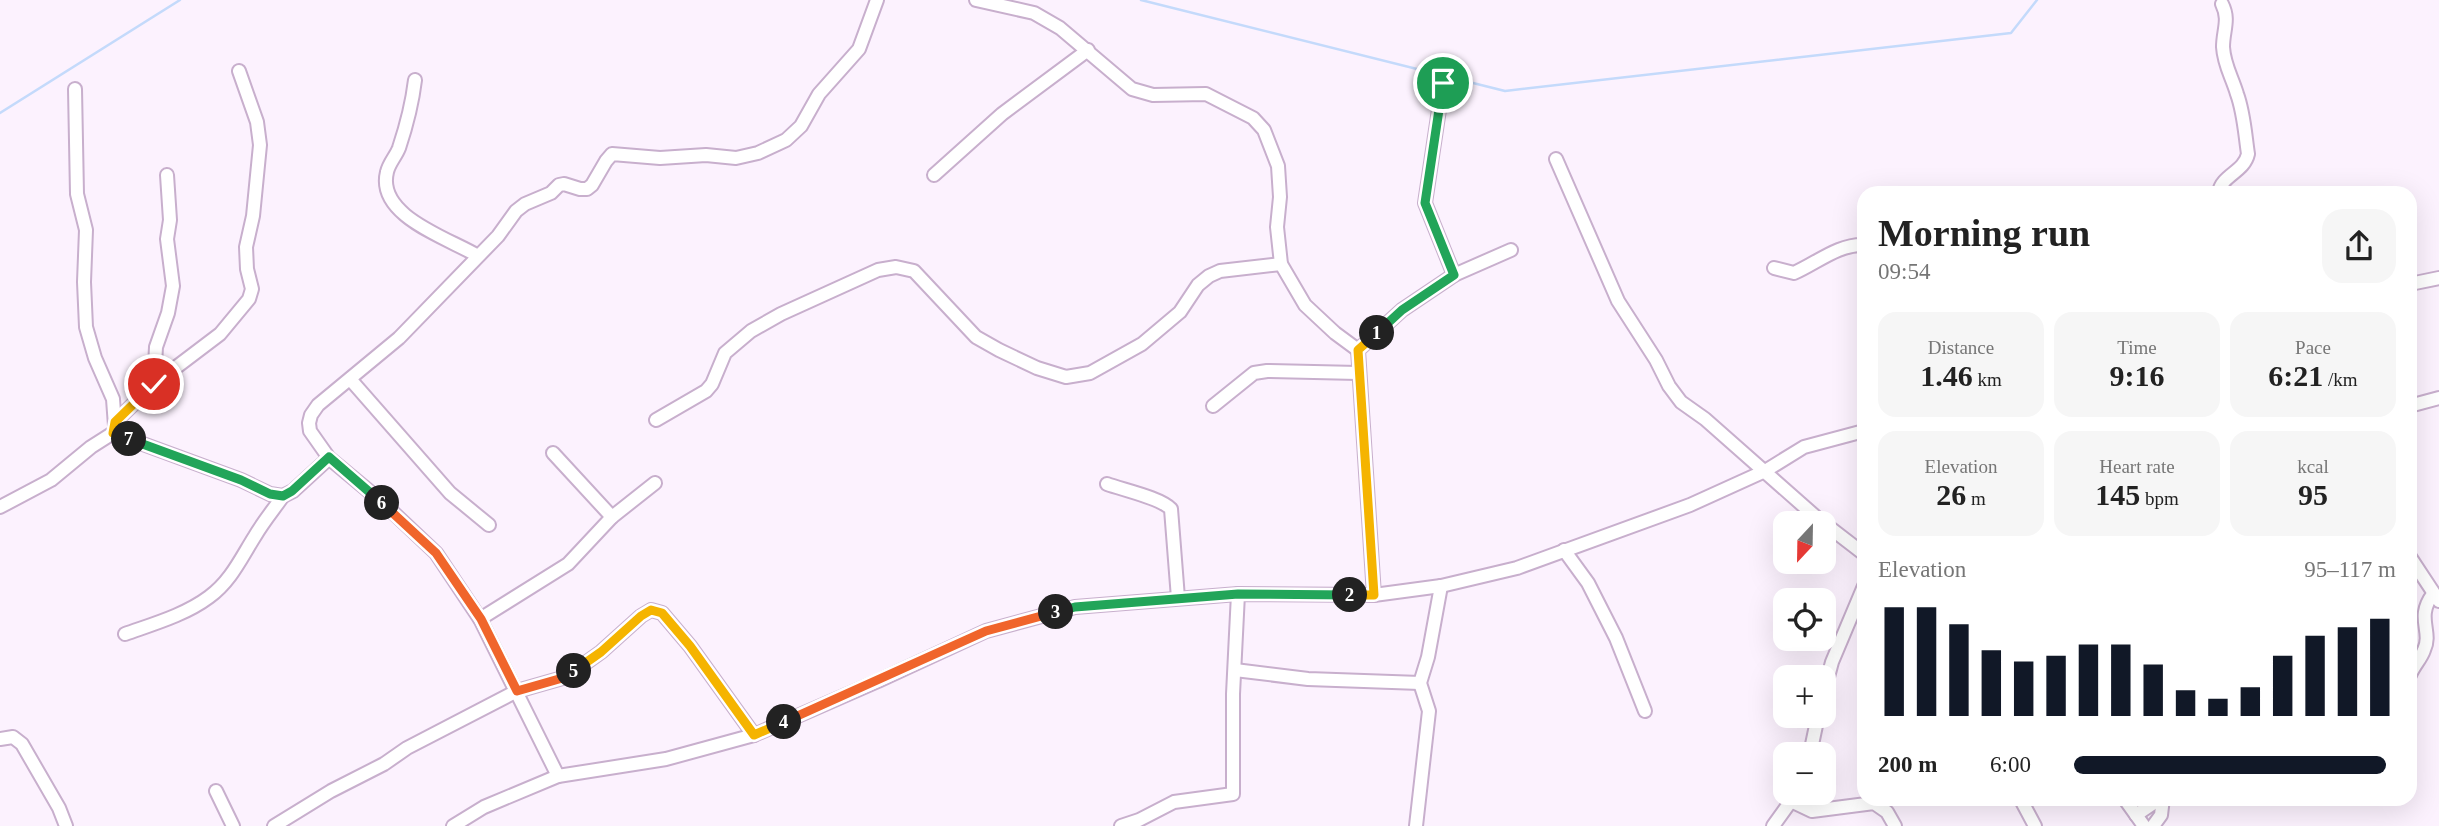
<!DOCTYPE html>
<html lang="en">
<head>
<meta charset="utf-8">
<style>
	:root { --surface:#fff; --page:#f6f6f6; --text:#222; --muted:#767676; --accent:#111827 }
	body { margin:0; font-family:Georgia,serif; background:var(--page); color:var(--text); height:100vh; display:flex; flex-direction:column; font-size:26px; white-space:nowrap }
	* { box-sizing:border-box; margin:0 }
	p { font-size:23px; color:var(--muted) }
	.icon { flex:none; width:38px; height:38px; fill:none; stroke:currentColor; stroke-width:2; stroke-linecap:round; stroke-linejoin:round }
	.map { position:relative; flex:1; overflow:hidden }
	.details { position:absolute; left:1857px; top:186px; width:560px; height:620px; display:flex; flex-direction:column; background:var(--surface); border-radius:21px; box-shadow:0 7px 28px #0002 }
	.details>* { flex:none }
	.needle { width:46px; rotate:202deg }
	.controls { position:absolute; left:1773px; top:511px; display:grid; gap:14px }
	.controls a { display:grid; place-items:center; width:63px; height:63px; border-radius:14px; background:var(--surface); box-shadow:0 7px 28px #0002; font-size:35px }
	.pin { position:absolute; display:grid; place-items:center; width:60px; height:60px; color:#fff; margin:-30px; border:4px solid #fff; border-radius:50%; box-shadow:0 2px 7px #0007 }
	.km { position:absolute; width:35px; height:35px; margin:-18px; border-radius:50%; background:#222; color:#fff; font-size:19px; line-height:35px; text-align:center }
	.round { display:grid; place-items:center; flex:none; width:74px; height:74px; border-radius:21px; background:var(--page) }
	.headline { display:flex; align-items:center; justify-content:space-between; height:119px; padding:0 21px }
	h1 { font-size:38px; font-weight:800; line-height:52px }
	.figures { display:grid; grid-template-columns:repeat(3,1fr); gap:10px; height:119px; padding:7px 21px }
	.figures div { display:grid; align-content:center; border-radius:18px; background:var(--page); text-align:center }
	.figures b { font-size:30px; font-weight:800 }
	.figures small { font-size:19px; font-weight:400 }
	.figures p { font-size:19px }
	.chart { height:196px; padding:14px 21px }
	.chart p { display:flex; justify-content:space-between }
	.chart svg { width:100%; height:126px; margin-top:7px; stroke:var(--accent); stroke-width:6 }
	ul { padding:0 21px; list-style:none; font-size:23px }
	li { display:grid; grid-template-columns:112px 84px 1fr; align-items:center; height:52px }
	li i { height:18px; border-radius:9px; background:var(--accent) }
	.map>svg:first-child { display:block }
	.lines { fill:none; stroke-linecap:round; stroke-linejoin:round }
	.stream { stroke:#c4dafb; stroke-width:2.5 }
	.minor-casing { stroke:#c8afcd; stroke-width:16 }
	.minor { stroke:#fff; stroke-width:12 }
	.split-1-casing { stroke:#fff; stroke-width:14 }
	.split-2-casing { stroke:#fff; stroke-width:14 }
	.split-3-casing { stroke:#fff; stroke-width:14 }
	.split-4-casing { stroke:#fff; stroke-width:14 }
	.split-5-casing { stroke:#fff; stroke-width:14 }
	.split-6-casing { stroke:#fff; stroke-width:14 }
	.split-7-casing { stroke:#fff; stroke-width:14 }
	.split-8-casing { stroke:#fff; stroke-width:14 }
	.split-1 { stroke:#22a559; stroke-width:9 }
	.split-2 { stroke:#f5b400; stroke-width:9 }
	.split-3 { stroke:#22a559; stroke-width:9 }
	.split-4 { stroke:#f0652b; stroke-width:9 }
	.split-5 { stroke:#f5b400; stroke-width:9 }
	.split-6 { stroke:#f0652b; stroke-width:9 }
	.split-7 { stroke:#22a559; stroke-width:9 }
	.split-8 { stroke:#f5b400; stroke-width:9 }
</style>
</head>
<body>
<div class="map">
<svg width="2439" height="826" viewBox="0 0 2439 826">
	<rect width="100%" height="100%" fill="#fcf2fe"/>
	<g class="lines">
		<g class="stream">
			<path d="M1141,0L1505,91L2011,33L2037,0"/>
			<path d="M0,113L180,0"/>
		</g>
		<g class="minor-casing">
			<g id="minor">
				<path d="M976,0L1034,13L1060,28L1132,89L1153,95L1206,94L1253,118L1264,130L1278,166L1280,197L1277,227L1281,264L1305,305L1335,333L1358,350"/>
				<path d="M415,80C412,105 407,124 399,148C396,156 389,163 387,172C376,216 448,238 478,256"/>
				<path d="M1443,83L1425,203L1454,275"/>
				<path d="M75,89L77,194L86,230L84,282L86,327L95,358L113,399L115,426"/>
				<path d="M1556,159L1618,301L1656,360L1669,386L1681,402L1705,419L1816,517L1864,554"/>
				<path d="M934,175L1002,114L1088,50"/>
				<path d="M2219,192C2222,175 2244,172 2248,154C2245,134 2244,113 2237,94C2232,77 2224,65 2223,47C2223,30 2230,20 2222,4"/>
				<path d="M1774,268L1794,273C1817,263 1838,244 1864,245"/>
				<path d="M2410,284L2439,278"/>
				<path d="M350,379L450,493L489,525"/>
				<path d="M154,384L156,347L168,313L173,286L167,239L170,220L167,175"/>
				<path d="M2413,405L2439,398"/>
				<path d="M1213,406L1254,373L1267,371L1358,373"/>
				<path d="M656,420L706,391L712,384L725,353L751,331L781,314L878,270L896,267L914,271L976,337L999,350L1037,368L1066,377L1090,373L1142,344L1180,312L1198,285L1209,276L1220,271L1281,264"/>
				<path d="M115,422L154,384L220,334L249,299L252,289L247,269L246,247L253,216L260,145L257,122L239,71"/>
				<path d="M553,453L612,517"/>
				<path d="M1107,484C1124,490 1161,498 1171,509L1178,598"/>
				<path d="M0,507L51,480L91,447L113,433L241,480L270,494L283,496L293,491L329,458"/>
				<path d="M1564,550L1588,583L1616,638L1645,711"/>
				<path d="M2410,557L2439,601"/>
				<path d="M1374,595L1358,350L1402,310L1454,275L1511,250"/>
				<path d="M480,619L568,564L612,517L655,483"/>
				<path d="M125,634C153,624 185,615 209,597C231,581 241,558 255,536C263,522 274,509 283,496"/>
				<path d="M1235,670L1308,679L1420,683"/>
				<path d="M2410,675C2414,665 2421,659 2424,650C2433,631 2415,618 2433,594"/>
				<path d="M1824,692L1832,662L1864,586"/>
				<path d="M0,739L13,737L22,744L59,808L66,826"/>
				<path d="M1810,754L1818,716"/>
				<path d="M558,776L480,619L436,553L382,502L329,458L310,431L309,423L311,415L318,405L399,338L498,236L516,211L525,204L551,193L559,185L564,184L580,189H587L592,185L606,161L612,154L660,158L706,155L736,158L758,153L786,140L801,126L819,94L859,49L877,0"/>
				<path d="M216,791L233,826"/>
				<path d="M2020,798L2035,826"/>
				<path d="M2124,798L2144,826"/>
				<path d="M1791,801L1812,811L1874,803L1887,812L1895,826"/>
				<path d="M2136,815L2161,798"/>
				<path d="M274,826L331,791L384,764L407,748L517,691L566,677L601,652L641,616L651,610L662,613L690,646L754,735"/>
				<path d="M453,826L484,807L558,776L666,759L754,735L878,681L986,631L1075,607L1238,594L1374,595L1441,586L1517,568L1690,505L1765,471L1804,447L1864,431"/>
				<path d="M1121,826L1139,820L1174,802L1233,794V694L1238,594"/>
				<path d="M1416,826L1429,711L1420,683L1428,657L1441,586"/>
				<path d="M1773,826L1791,801L1795,793"/>
				<path d="M2153,826L2161,815L2163,798"/>
			</g>
		</g>
		<use href="#minor" class="minor"/>
	</g>
	<g class="lines">
		<g class="split-1-casing">
			<path id="split-1" d="M1377,333L1402,310L1454,275L1425,203L1443,83"/>
		</g>
		<g class="split-2-casing">
			<path id="split-2" d="M1350,595H1374L1358,350L1377,333"/>
		</g>
		<g class="split-3-casing">
			<path id="split-3" d="M1056,612L1075,607L1238,594L1350,595"/>
		</g>
		<g class="split-4-casing">
			<path id="split-4" d="M784,722L986,631L1056,612"/>
		</g>
		<g class="split-5-casing">
			<path id="split-5" d="M574,671L601,652L641,616L651,610L662,613L690,646L754,735L784,722"/>
		</g>
		<g class="split-6-casing">
			<path id="split-6" d="M382,503L436,553L481,619L517,691L566,677L574,671"/>
		</g>
		<g class="split-7-casing">
			<path id="split-7" d="M129,439L241,480L270,494L283,496L292,491L329,457L382,503"/>
		</g>
		<g class="split-8-casing">
			<path id="split-8" d="M129,439L113,433L115,422L154,384"/>
		</g>
		<use href="#split-1" class="split-1"/>
		<use href="#split-2" class="split-2"/>
		<use href="#split-3" class="split-3"/>
		<use href="#split-4" class="split-4"/>
		<use href="#split-5" class="split-5"/>
		<use href="#split-6" class="split-6"/>
		<use href="#split-7" class="split-7"/>
		<use href="#split-8" class="split-8"/>
	</g>
</svg>
<div class="controls">
<a><svg class="needle" viewBox="-14 -14 28 28"><path d="M0-13l5 13h-10z" fill="#e53935"/><path d="M0 13l5-13h-10z" fill="#767676"/></svg></a>
<a><svg class="icon" aria-label="locate" viewBox="0 0 24 24"><circle cx="12" cy="12" r="6"/><path d="M12 2v4M12 18v4M2 12h4M18 12h4"/></svg></a>
<a>+</a>
<a>−</a>
</div>
<div class="pin" style="left:1443px;top:83px;background:#1e9e55"><svg class="icon" aria-label="arrive" viewBox="0 0 24 24"><path d="M6 21V4h12l-3 4 3 4H6"/></svg></div>
<div class="pin" style="left:154px;top:384px;background:#d93025"><svg class="icon" aria-label="check" viewBox="0 0 24 24"><path d="M5 12l5 5 9-10"/></svg></div>
<b class="km" style="left:1377px;top:333px">1</b>
<b class="km" style="left:1350px;top:595px">2</b>
<b class="km" style="left:1056px;top:612px">3</b>
<b class="km" style="left:784px;top:722px">4</b>
<b class="km" style="left:574px;top:671px">5</b>
<b class="km" style="left:382px;top:503px">6</b>
<b class="km" style="left:129px;top:439px">7</b>
<section class="details">
<div class="headline"><div><h1>Morning run</h1><p>09:54</p></div><a class="round"><svg class="icon" aria-label="share" viewBox="0 0 24 24"><path d="M12 15V3M7 8l5-5 5 5M5 13v7h14v-7"/></svg></a></div>
<div class="figures">
<div><p>Distance</p><b>1.46<small> km</small></b></div>
<div><p>Time</p><b>9:16</b></div>
<div><p>Pace</p><b>6:21<small> /km</small></b></div>
</div>
<div class="figures">
<div><p>Elevation</p><b>26<small> m</small></b></div>
<div><p>Heart rate</p><b>145<small> bpm</small></b></div>
<div><p>kcal</p><b>95</b></div>
</div>
<div class="chart"><p><span>Elevation</span>95–117 m</p>
<svg viewBox="0 0 160 44" preserveAspectRatio="none"><path d="M5 44V6M15 44V6M25 44V12M35 44V21M45 44V25M55 44V23M65 44V19M75 44V19M85 44V26M95 44V35M105 44V38M115 44V34M125 44V23M135 44V16M145 44V13M155 44V10"/></svg>
</div>
<ul>
<li><b>200 m</b>6:00<i style="width:97%"></i></li>
</ul>
</section>
</div>
</body>
</html>
